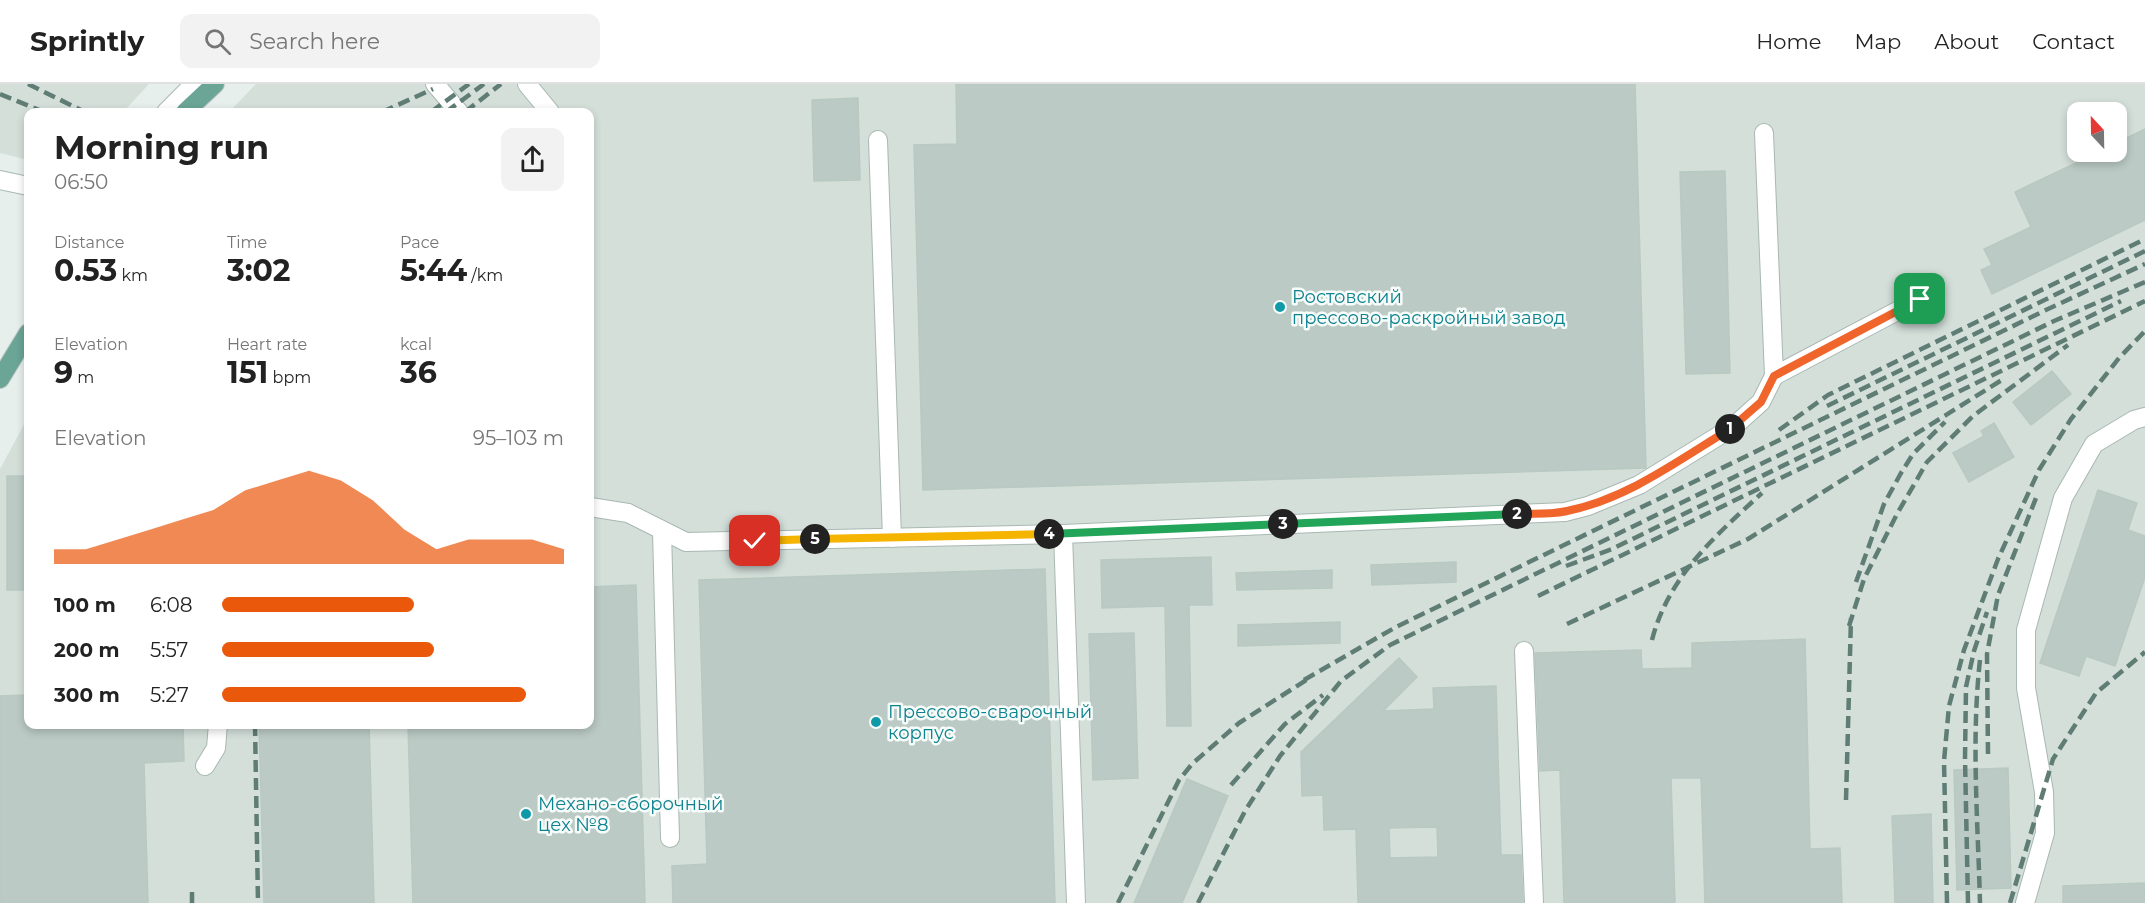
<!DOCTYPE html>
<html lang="en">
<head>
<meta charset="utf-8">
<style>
	:root { --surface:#fff; --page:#f2f2f2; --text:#222; --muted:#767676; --line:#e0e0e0; --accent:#ea580c }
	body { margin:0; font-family:Montserrat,sans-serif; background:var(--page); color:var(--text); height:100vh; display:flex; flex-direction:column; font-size:22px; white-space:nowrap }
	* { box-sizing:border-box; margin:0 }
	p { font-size:20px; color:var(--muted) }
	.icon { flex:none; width:33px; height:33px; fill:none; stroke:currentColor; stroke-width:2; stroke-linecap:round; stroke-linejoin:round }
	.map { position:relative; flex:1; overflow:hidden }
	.sheet { position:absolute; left:24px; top:24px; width:570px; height:621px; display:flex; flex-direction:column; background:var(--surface); border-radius:12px; box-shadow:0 3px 9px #0003 }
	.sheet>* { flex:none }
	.needle { width:39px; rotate:338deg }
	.buttons { position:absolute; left:2067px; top:18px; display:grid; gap:12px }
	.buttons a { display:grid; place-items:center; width:60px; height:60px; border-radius:12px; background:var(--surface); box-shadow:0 3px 9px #0003; font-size:30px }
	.pin { position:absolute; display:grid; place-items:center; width:51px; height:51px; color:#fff; margin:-26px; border-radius:12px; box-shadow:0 3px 9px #0006 }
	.km { position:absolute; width:30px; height:30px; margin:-15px; border-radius:50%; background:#222; color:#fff; font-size:16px; line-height:30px; text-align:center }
	.round { display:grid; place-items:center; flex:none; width:63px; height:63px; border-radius:12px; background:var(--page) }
	.head { display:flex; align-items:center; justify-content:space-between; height:102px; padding:0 30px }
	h1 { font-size:33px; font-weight:700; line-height:45px }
	.stats { display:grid; grid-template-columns:repeat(3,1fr); gap:9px; height:102px; padding:6px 30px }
	.stats div { display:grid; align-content:center }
	.stats b { font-size:30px; font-weight:700 }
	.stats small { font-size:16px; font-weight:400 }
	.stats p { font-size:16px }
	.chart { height:168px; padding:12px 30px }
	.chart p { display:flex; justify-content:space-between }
	.chart svg { width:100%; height:108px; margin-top:6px; fill:var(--accent); opacity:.7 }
	ul { padding:0 30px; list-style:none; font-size:20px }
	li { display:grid; grid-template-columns:96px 72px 1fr; align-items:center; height:45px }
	li i { height:15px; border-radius:8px; background:var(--accent) }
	header { display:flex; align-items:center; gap:36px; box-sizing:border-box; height:84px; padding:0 30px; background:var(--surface); border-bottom:2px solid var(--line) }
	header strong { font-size:28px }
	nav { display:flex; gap:33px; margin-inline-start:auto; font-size:21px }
	.search { width:420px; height:54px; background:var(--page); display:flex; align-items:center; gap:15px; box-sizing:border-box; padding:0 21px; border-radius:12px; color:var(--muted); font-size:22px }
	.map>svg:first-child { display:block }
	.built { fill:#d4dfda; fill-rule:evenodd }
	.building { fill:#bbcac4; stroke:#b8c9c2; stroke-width:1.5; fill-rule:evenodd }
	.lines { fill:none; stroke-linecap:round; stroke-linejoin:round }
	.minor-casing { stroke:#a8b8b2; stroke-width:20 }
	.major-casing { stroke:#c2cac8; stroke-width:20 }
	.minor { stroke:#fff; stroke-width:18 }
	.major { stroke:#6aa596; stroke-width:18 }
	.rail { stroke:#5f7d75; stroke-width:4.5; stroke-dasharray:12 6; stroke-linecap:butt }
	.split-1-casing { stroke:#fff; stroke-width:12 }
	.split-2-casing { stroke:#fff; stroke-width:12 }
	.split-3-casing { stroke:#fff; stroke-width:12 }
	.split-4-casing { stroke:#fff; stroke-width:12 }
	.split-5-casing { stroke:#fff; stroke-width:12 }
	.split-6-casing { stroke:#fff; stroke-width:12 }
	.split-1 { stroke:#f0652b; stroke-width:8 }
	.split-2 { stroke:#f0652b; stroke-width:8 }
	.split-3 { stroke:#22a559; stroke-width:8 }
	.split-4 { stroke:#22a559; stroke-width:8 }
	.split-5 { stroke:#f5b400; stroke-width:8 }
	.split-6 { stroke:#f5b400; stroke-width:8 }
	.culture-dot { fill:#0f9aa8; stroke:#f7fbf9; stroke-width:2 }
	.labels { text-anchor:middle; stroke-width:5; stroke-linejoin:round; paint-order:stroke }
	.culture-label { font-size:18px; fill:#0d838f; stroke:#f7fbf9; text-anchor:start }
</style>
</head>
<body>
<header>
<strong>Sprintly</strong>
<div class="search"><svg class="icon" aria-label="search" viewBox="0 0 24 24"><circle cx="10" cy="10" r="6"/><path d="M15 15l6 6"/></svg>Search here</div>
<nav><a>Home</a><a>Map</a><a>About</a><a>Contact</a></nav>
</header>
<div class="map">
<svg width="2145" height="819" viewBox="0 0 2145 819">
	<rect width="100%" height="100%" fill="#e6efeb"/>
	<g class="built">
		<path d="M0,0H149L123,28H28V76L0,69Z"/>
		<path d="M256,0H2145V819H0V385L28,333V640H590V28H229ZM2078,28H2116V68H2078Z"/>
	</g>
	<g class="building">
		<path d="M956,0H1635L1646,384L923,406L914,61L957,60Z"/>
		<path d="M858,14L860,96L814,97L812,16Z"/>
		<path d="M2145,45V136L1992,210L1981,186L1992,181L1984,165L2031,143L2015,108L2099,68H2116V59Z"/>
		<path d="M1725,87L1730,289L1686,290L1680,88Z"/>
		<path d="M2052,287L2071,310L2031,341L2013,318Z"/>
		<path d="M1994,339L2014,373L1969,398L1953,369L1984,352L1981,347Z"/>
		<rect x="7" y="392" width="21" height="114"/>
		<path d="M2098,406L2137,419L2128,446L2145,452V493L2115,582L2086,572L2079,592L2040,579Z"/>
		<path d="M1211,473L1212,521H1189L1191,642H1167L1165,522L1102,524L1101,476Z"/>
		<path d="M1456,478V498L1372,501L1371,481Z"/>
		<path d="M1045,485L1055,819H673L672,782L707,780L699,496Z"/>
		<path d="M1332,486V504L1237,506L1236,489Z"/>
		<path d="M636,501L645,819H413L408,640H590V503Z"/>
		<path d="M1340,538V559L1238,562V541Z"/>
		<path d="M1134,549L1138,694L1093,696L1089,550Z"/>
		<path d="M1805,555L1810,765L1840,764L1842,819H1705L1701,694H1671L1675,819H1564L1560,686L1540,687L1535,569L1641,566L1642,585L1692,584V559Z"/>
		<path d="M1399,574L1417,593L1383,627L1434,625L1433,604L1496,602L1501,771H1521L1523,819H1358L1356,745L1324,746L1323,711L1302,712L1301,668ZM1437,743L1438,773L1390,774L1389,744Z"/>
		<path d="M28,611V640H183L184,677L144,679L148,819H0V612Z"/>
		<path d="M259,640H369L374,819H264Z"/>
		<path d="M2008,684L2011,804L1957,806L1954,686Z"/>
		<path d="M1187,695L1228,712L1182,819H1134Z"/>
		<path d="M1931,730L1933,819H1895L1892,732Z"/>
		<path d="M2145,799V819H2063V802Z"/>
	</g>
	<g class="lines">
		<g class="minor-casing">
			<g id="minor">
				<path d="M435,0L459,28"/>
				<path d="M527,0L550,28"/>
				<path d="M166,28L194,0"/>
				<path d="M878,56L892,454"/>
				<path d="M0,96L28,102"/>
				<path d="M1774,292L1920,215"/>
				<path d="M590,423L628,429L686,458L1063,450L1076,819"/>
				<path d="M662,447L670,754"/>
				<path d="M1063,450L1565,428L1588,422L1639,401L1733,343L1761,318L1774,292L1764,49"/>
				<path d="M1524,567L1534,819"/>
				<path d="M205,682L216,664L218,640"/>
				<path d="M2025,819L2045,749L2044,708L2026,604V546L2063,414L2094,360L2134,336L2145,333"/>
			</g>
		</g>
		<g class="major-casing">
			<g id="major">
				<path d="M185,28L215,0"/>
				<path d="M0,295L28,249"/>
			</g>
		</g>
		<use href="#minor" class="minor"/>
		<use href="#major" class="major"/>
		<g class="rail">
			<path d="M28,0L85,28"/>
			<path d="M0,10L44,28"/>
			<path d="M382,28L433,5"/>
			<path d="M431,28L469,0"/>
			<path d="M446,28L484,0"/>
			<path d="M465,28L501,0"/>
			<path d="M1827,322L2145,167"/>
			<path d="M1779,346L1828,311L2145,155"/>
			<path d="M1566,482L1612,465L2121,217"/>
			<path d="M1856,498L1884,420L1901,389L1913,370L1945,338"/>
			<path d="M1538,512L2145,217"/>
			<path d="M1567,540L1748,455L2005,294"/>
			<path d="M1849,542L1864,495L1897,430L1927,378L1973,332L2068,261"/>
			<path d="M1652,556C1668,493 1715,452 1762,409"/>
			<path d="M1980,576C1971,656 1978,739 1980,819"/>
			<path d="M1304,596L1396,543L2048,225L2145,180"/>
			<path d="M255,640L258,819"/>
			<path d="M1988,670L1987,570L1998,511L2036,414"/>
			<path d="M1231,701L1285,640L1323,611"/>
			<path d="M1846,716L1851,534"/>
			<path d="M192,808V819"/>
			<path d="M1118,819L1179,696L1192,680L1239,639L1311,593"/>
			<path d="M1198,819L1245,727L1280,672L1341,597L1390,561L2054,237L2145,198"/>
			<path d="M1947,819L1944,677L1949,622L1964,566L1998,475L2039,386L2071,335L2119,274L2145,247"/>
			<path d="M1968,819L1965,674L1966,603L1974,567L1987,528"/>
			<path d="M2010,819L2053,675L2096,609L2145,568"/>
		</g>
	</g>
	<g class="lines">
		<g class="split-1-casing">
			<path id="split-1" d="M1730,345L1761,318L1774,292L1920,215"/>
		</g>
		<g class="split-2-casing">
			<path id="split-2" d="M1517,430C1533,429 1551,431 1567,427C1627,415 1679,376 1730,345"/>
		</g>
		<g class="split-3-casing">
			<path id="split-3" d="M1283,440L1517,430"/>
		</g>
		<g class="split-4-casing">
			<path id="split-4" d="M1049,450L1283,440"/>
		</g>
		<g class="split-5-casing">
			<path id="split-5" d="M815,455L1049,450"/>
		</g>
		<g class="split-6-casing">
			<path id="split-6" d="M755,457L815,455"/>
		</g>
		<use href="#split-1" class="split-1"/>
		<use href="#split-2" class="split-2"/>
		<use href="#split-3" class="split-3"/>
		<use href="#split-4" class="split-4"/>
		<use href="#split-5" class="split-5"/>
		<use href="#split-6" class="split-6"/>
	</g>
	<g class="culture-dot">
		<circle cx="1280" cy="223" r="6"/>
		<circle cx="876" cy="638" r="6"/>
		<circle cx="526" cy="730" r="6"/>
	</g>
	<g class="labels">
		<g class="culture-label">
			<text x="1292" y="219">Ростовский<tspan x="1292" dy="21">прессово-раскройный завод</tspan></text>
			<text x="888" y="634">Прессово-сварочный<tspan x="888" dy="21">корпус</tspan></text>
			<text x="538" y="726">Механо-сборочный<tspan x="538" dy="21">цех №8</tspan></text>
		</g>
	</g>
</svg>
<div class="buttons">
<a><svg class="needle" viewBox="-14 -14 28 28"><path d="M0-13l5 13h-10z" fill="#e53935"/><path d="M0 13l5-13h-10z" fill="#767676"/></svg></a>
</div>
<div class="pin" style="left:1920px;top:215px;background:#1e9e55"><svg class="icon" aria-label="arrive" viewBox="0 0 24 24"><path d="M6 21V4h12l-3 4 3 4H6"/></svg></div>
<div class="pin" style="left:755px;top:457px;background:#d93025"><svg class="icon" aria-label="check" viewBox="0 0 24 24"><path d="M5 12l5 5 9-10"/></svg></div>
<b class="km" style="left:1730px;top:345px">1</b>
<b class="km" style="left:1517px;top:430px">2</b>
<b class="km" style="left:1283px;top:440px">3</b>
<b class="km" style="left:1049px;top:450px">4</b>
<b class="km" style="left:815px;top:455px">5</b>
<section class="sheet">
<div class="head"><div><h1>Morning run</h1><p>06:50</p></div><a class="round"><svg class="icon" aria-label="share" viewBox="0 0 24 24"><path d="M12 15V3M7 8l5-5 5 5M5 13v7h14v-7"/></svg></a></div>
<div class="stats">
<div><p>Distance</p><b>0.53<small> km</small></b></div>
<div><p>Time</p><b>3:02</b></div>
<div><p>Pace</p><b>5:44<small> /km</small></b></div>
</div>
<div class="stats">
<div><p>Elevation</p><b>9<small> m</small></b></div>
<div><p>Heart rate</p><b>151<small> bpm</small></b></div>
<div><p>kcal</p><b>36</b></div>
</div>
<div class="chart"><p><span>Elevation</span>95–103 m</p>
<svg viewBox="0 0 160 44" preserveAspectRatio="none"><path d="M0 44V38L10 38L20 34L30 30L40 26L50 22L60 14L70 10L80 6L90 10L100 18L110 30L120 38L130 34L140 34L150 34L160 38V44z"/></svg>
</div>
<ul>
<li><b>100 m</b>6:08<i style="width:56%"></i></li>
<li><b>200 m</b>5:57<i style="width:62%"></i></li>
<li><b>300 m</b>5:27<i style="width:89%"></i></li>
</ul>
</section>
</div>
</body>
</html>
